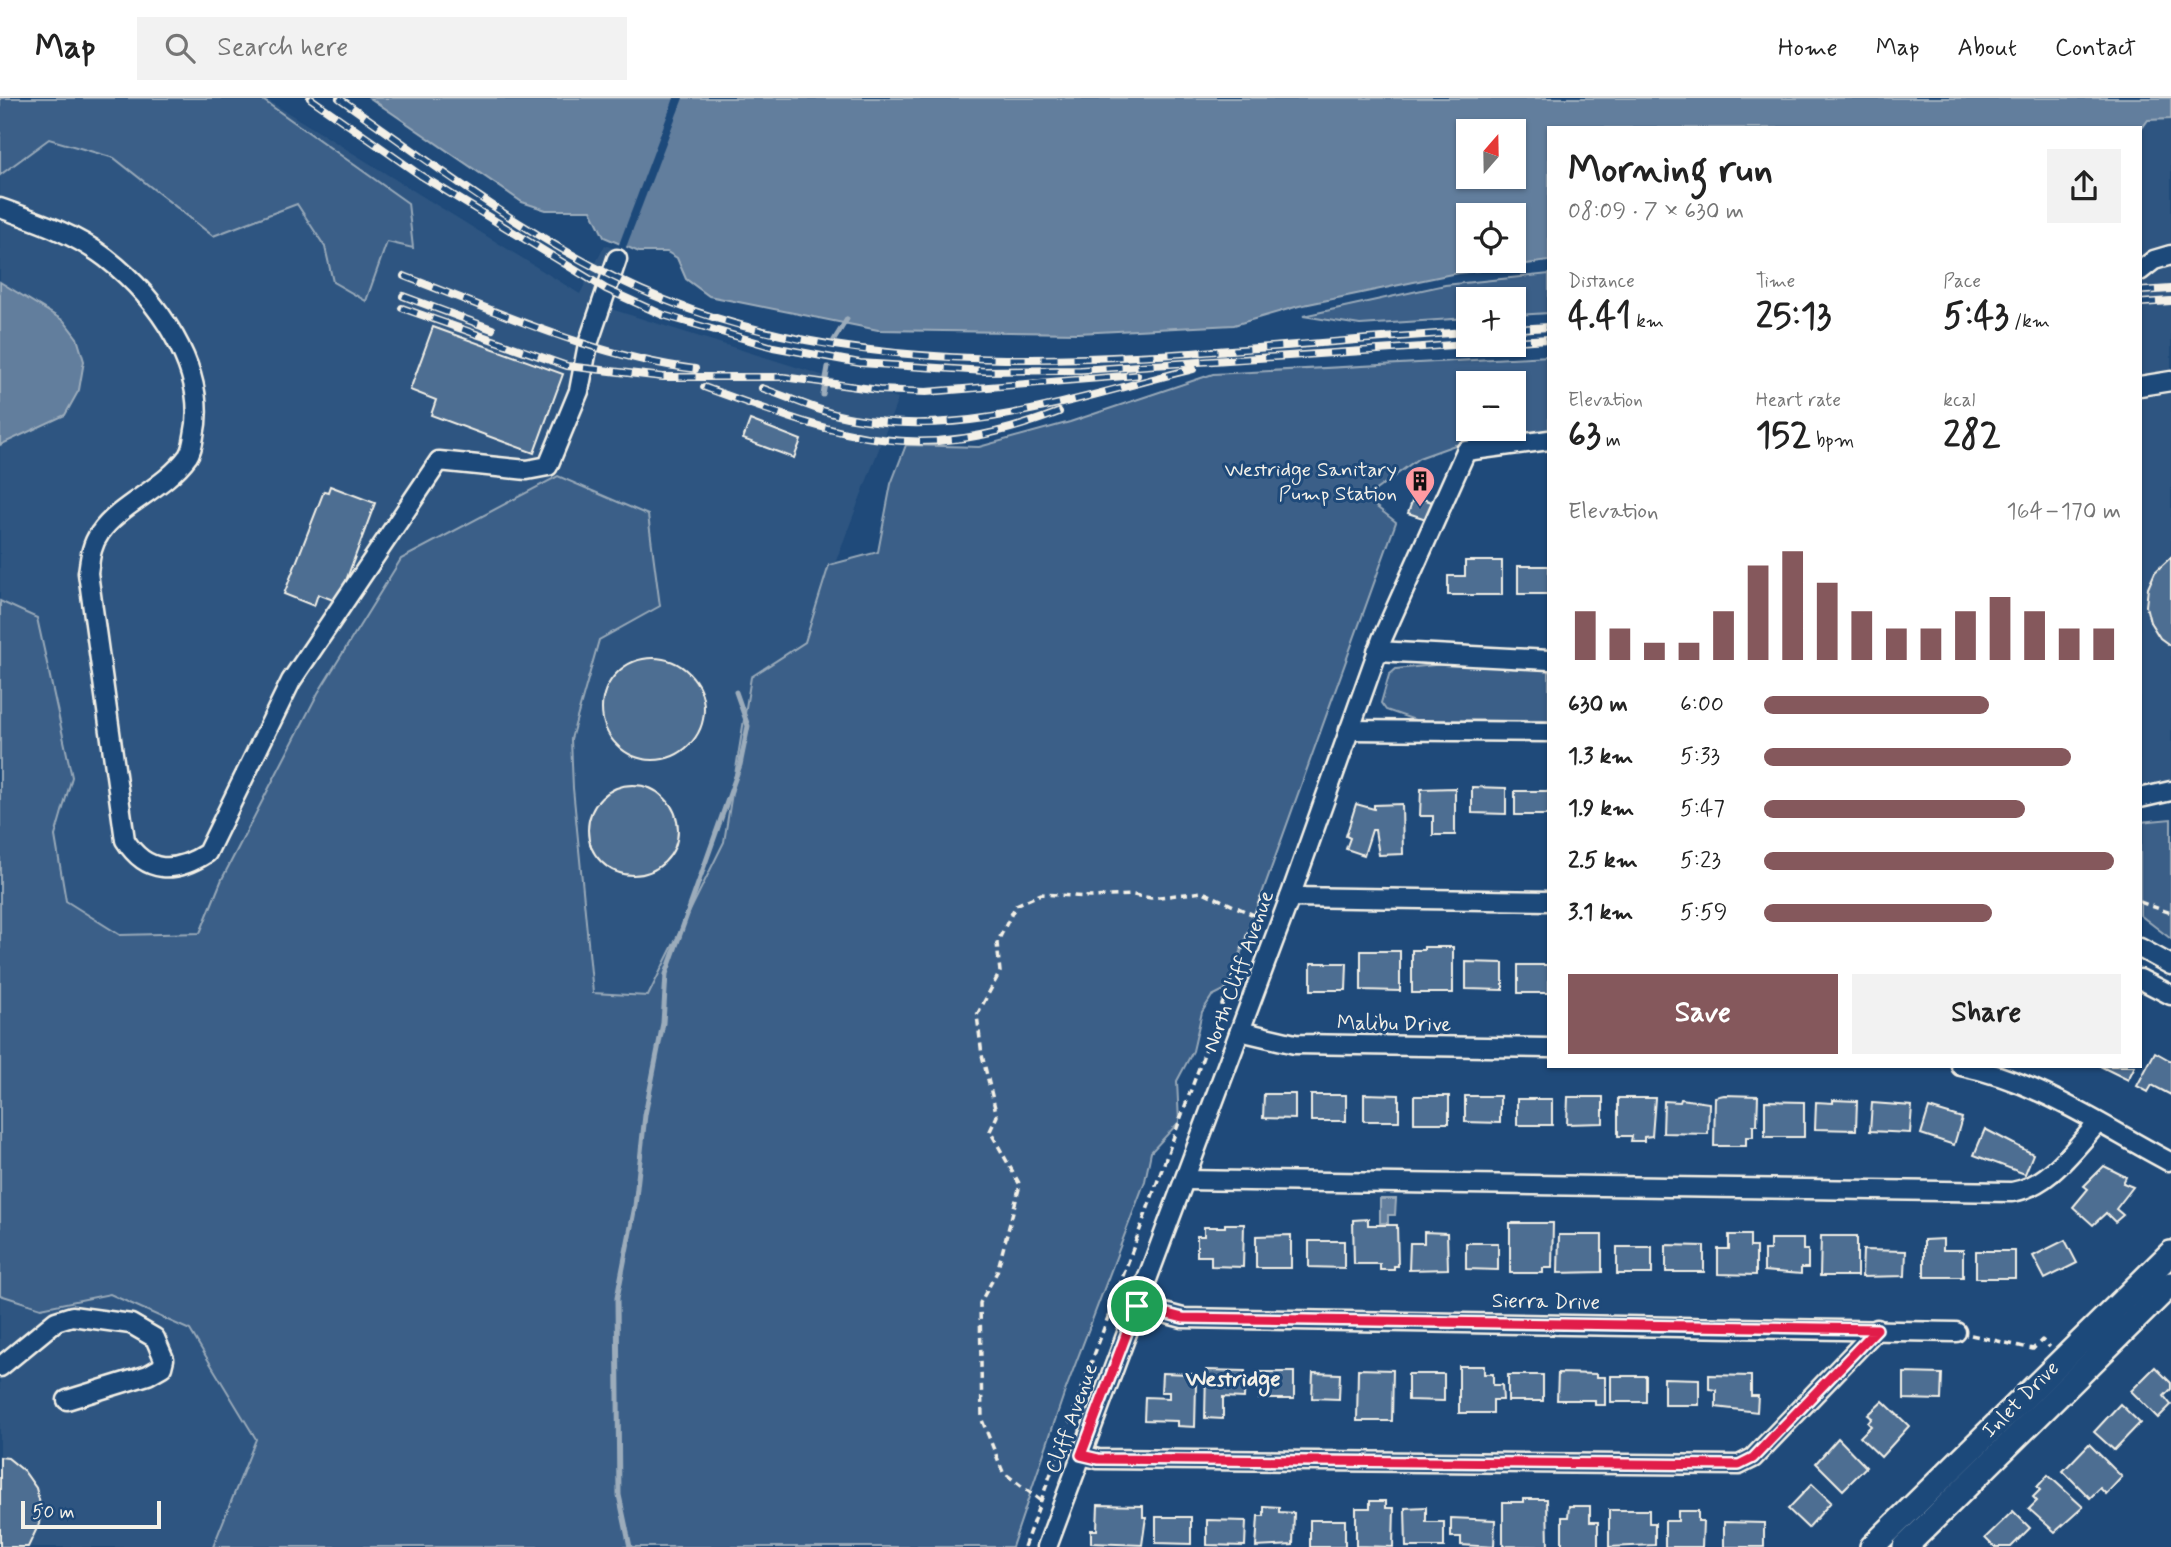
<!DOCTYPE html>
<html lang="en">
<head>
<meta charset="utf-8">
<style>
	:root { --surface:#fff; --page:#f2f2f2; --text:#222; --muted:#767676; --line:#e0e0e0; --accent:#85585c }
	body { margin:0; font-family:Mynerve,sans-serif; background:var(--page); color:var(--text); height:100vh; display:flex; flex-direction:column; font-size:26px; white-space:nowrap }
	* { box-sizing:border-box; margin:0 }
	p { font-size:23px; color:var(--muted) }
	.icon { flex:none; width:38px; height:38px; fill:none; stroke:currentColor; stroke-width:2; stroke-linecap:round; stroke-linejoin:round }
	.map { position:relative; flex:1; overflow:hidden }
	.side { position:absolute; left:1547px; top:28px; width:595px; height:942px; display:flex; flex-direction:column; background:var(--surface); border-radius:0px; box-shadow:0 2px 5px #0004 }
	.side>* { flex:none }
	.needle { width:46px; rotate:20deg }
	.buttons { position:absolute; left:1456px; top:21px; display:grid; gap:14px }
	.buttons a { display:grid; place-items:center; width:70px; height:70px; border-radius:0px; background:var(--surface); box-shadow:0 2px 5px #0004; font-size:35px }
	.scale { position:absolute; left:21px; bottom:18px; width:140px; box-sizing:border-box; padding-left:7px; border:4px solid #f4f1e8; border-top:0; font-size:19px; line-height:24px; white-space:nowrap; color:#f4f1e8; -webkit-text-stroke:5px #1f4a7a; paint-order:stroke }
	.pin { position:absolute; display:grid; place-items:center; width:60px; height:60px; color:#fff; margin:-30px; border:4px solid #fff; border-radius:50%; box-shadow:0 2px 7px #0007 }
	.round { display:grid; place-items:center; flex:none; width:74px; height:74px; border-radius:0px; background:var(--page) }
	.headline { display:flex; align-items:center; justify-content:space-between; height:119px; padding:0 21px }
	h1 { font-size:38px; font-weight:800; line-height:52px }
	.stats { display:grid; grid-template-columns:repeat(3,1fr); gap:10px; height:119px; padding:7px 21px }
	.stats div { display:grid; align-content:center }
	.stats b { font-size:35px; font-weight:800 }
	.stats small { font-size:19px; font-weight:400 }
	.stats p { font-size:19px }
	.chart { height:196px; padding:14px 21px }
	.chart p { display:flex; justify-content:space-between }
	.chart svg { width:100%; height:126px; margin-top:7px; stroke:var(--accent); stroke-width:6 }
	.action { display:flex; gap:14px; margin-top:auto; padding:14px 21px }
	.action a { flex:1; height:80px; border-radius:0px; background:var(--accent); color:#fff; font-size:28px; font-weight:800; line-height:80px; text-align:center }
	.action a+a { background:var(--page); color:var(--text) }
	ul { padding:0 21px; list-style:none; font-size:23px }
	li { display:grid; grid-template-columns:112px 84px 1fr; align-items:center; height:52px }
	li i { height:18px; border-radius:9px; background:var(--accent) }
	header { display:flex; align-items:center; gap:42px; box-sizing:border-box; height:98px; padding:0 35px; background:var(--surface); border-bottom:2px solid var(--line) }
	header strong { font-size:33px }
	nav { display:flex; gap:38px; margin-inline-start:auto; font-size:24px }
	.search { width:490px; height:63px; background:var(--page); display:flex; align-items:center; gap:18px; box-sizing:border-box; padding:0 24px; border-radius:0px; color:var(--muted); font-size:26px }
	.map>svg:first-child { display:block }
	.built { fill:#2d5581 }
	.green { fill:#3a5f88; stroke:#97a8b8; stroke-width:2; fill-rule:evenodd }
	.water { fill:#627e9d; stroke:#9cacbb; stroke-width:2; fill-rule:evenodd }
	.pier { fill:#1f4a7a }
	.lines { fill:none; stroke-linecap:round; stroke-linejoin:round }
	.stream { stroke:#9cacbb; stroke-width:5 }
	.building { fill:#4d6e92; stroke:#f4f1e8; stroke-width:2 }
	.minor-casing { stroke:#f4f1e8; stroke-width:23 }
	.major-casing { stroke:#f4f1e8; stroke-width:28 }
	.path { stroke:#f4f1e8; stroke-width:3.5; stroke-dasharray:7 5; stroke-linecap:butt }
	.minor { stroke:#1f4a7a; stroke-width:18 }
	.major { stroke:#1f4a7a; stroke-width:23 }
	.rail-casing { stroke:#f4f1e8; stroke-width:8 }
	.rail { stroke:#1f4a7a; stroke-width:5; stroke-dasharray:16; stroke-linecap:butt }
	.route-casing { stroke:#fff; stroke-width:14 }
	.route { stroke:#e11d48; stroke-width:9 }
	.labels { text-anchor:middle; stroke-width:6; stroke-linejoin:round; paint-order:stroke }
	.poi-label { font-size:21px; fill:#f4f1e8; stroke:#1f4a7a; text-anchor:end }
	.street-label { font-size:21px; fill:#f4f1e8; stroke:#1f4a7a }
	.neighbourhood-label { font-size:23px; font-weight:bold; fill:#f4f1e8; stroke:#1f4a7a }
</style>
</head>
<body>
<header>
<strong>Map</strong>
<div class="search"><svg class="icon" aria-label="search" viewBox="0 0 24 24"><circle cx="10" cy="10" r="6"/><path d="M15 15l6 6"/></svg>Search here</div>
<nav><a>Home</a><a>Map</a><a>About</a><a>Contact</a></nav>
</header>
<div class="map">
<svg width="2171" height="1449" viewBox="0 0 2171 1449">
	<rect width="100%" height="100%" fill="#1f4a7a"/>
	<filter id="ink" filterUnits="userSpaceOnUse"><feTurbulence type="fractalNoise" baseFrequency=".0143" numOctaves="2"/><feDisplacementMap in="SourceGraphic" scale="14" xChannelSelector="R" yChannelSelector="G"/><feConvolveMatrix kernelMatrix="1 2 1 2 8 2 1 2 1" color-interpolation-filters="sRGB"/></filter>
	<g filter="url(#ink)">
		<g class="built">
			<path d="M0,0H264L580,196L605,147L617,152L674,0H683L624,155L611,211L898,301L458,1449H0Z"/>
			<path d="M2171,21V703L2140,695V33L2148,22Z"/>
		</g>
		<g class="green">
			<path d="M0,0H260L408,105L413,150L387,144L366,203L333,184L325,149L297,106L213,138L114,60L49,41L0,77Z"/>
			<path d="M1549,176V215L1514,217V201H1468V220L1360,227L1303,218L1445,187Z"/>
			<path d="M1549,258V334L1455,347L1419,360L1365,400L1396,424L1228,890L1212,898L1202,914L1193,953L1177,983L1179,1024L1151,1054L1145,1083L1064,1296L1012,1449H213L256,1341L190,1232L110,1196L41,1210L0,1197V503L37,520L72,679L55,738L66,803L120,837L200,835L222,781L318,595L401,461L558,378L648,417L660,508L599,542L571,641L573,690L593,895L648,898L724,744L751,579L805,544L829,467L878,454L891,386L906,347L979,349L1070,324L1213,276ZM1468,285H1514V331H1468Z"/>
			<path d="M1454,565L1549,570V623L1415,622L1386,612L1381,605L1389,577L1396,571Z"/>
			<path d="M2171,721V841L2140,817V724Z"/>
		</g>
		<g class="water">
			<path d="M370,0H2171V21L2148,22L2140,33V30H1549V163L1452,176L1299,208L1234,227L1078,235L878,232L709,198L686,181L677,160L667,154H639L604,139L591,112H546L522,104ZM1468,33H1514V79H1468ZM1468,117H1514V163H1468Z"/>
			<path d="M0,184L64,223L77,240L84,263L79,292L65,317L0,347Z"/>
			<path d="M1380,1101H1396L1395,1117H1388V1125H1380Z"/>
		</g>
		<path class="pier" d="M674,0H683L625,152L618,149Z"/>
		<g class="lines">
			<g class="stream">
				<path d="M834,242L847,221"/>
				<path d="M823,297L828,269"/>
				<path d="M630,1449L619,1397L617,1200L635,1108L645,1017L663,925L666,876L740,667L748,628L736,594"/>
			</g>
		</g>
		<g class="building">
			<path d="M433,229L563,276L534,355L431,317L436,302L410,292Z"/>
			<path d="M750,322L801,342L794,360L743,341Z"/>
			<path d="M330,388L375,405L338,504L318,496L314,508L284,496L324,393L328,394Z"/>
			<path d="M1414,398L1432,404L1426,421L1408,415Z"/>
			<path d="M2171,459V548L2160,540L2150,524L2146,508L2148,490L2155,474Z"/>
			<path d="M1465,463H1502V497H1448V478H1465Z"/>
			<rect x="1518" y="468" width="31" height="28"/>
			<circle cx="653" cy="611" r="51"/>
			<circle cx="633" cy="732" r="45"/>
			<path d="M1472,689L1506,690V716L1472,715Z"/>
			<path d="M1455,690V737H1433V718H1420L1421,691Z"/>
			<rect x="1515" y="693" width="34" height="24"/>
			<path d="M1356,706L1374,711V707L1402,706L1403,756L1379,757L1375,732H1372L1364,757L1346,751L1350,740L1346,738Z"/>
			<path d="M1424,849H1453V895H1412V852H1424Z"/>
			<path d="M1361,853H1400V893L1361,892Z"/>
			<path d="M1466,864L1503,865V892L1466,891Z"/>
			<path d="M1311,865H1347L1346,892H1311Z"/>
			<rect x="1518" y="867" width="31" height="28"/>
			<path d="M2155,954L2171,963V997L2152,987L2148,994L2137,988Z"/>
			<path d="M2100,968H2135L2128,982Z"/>
			<path d="M1264,996H1295V1021L1263,1020Z"/>
			<path d="M1364,996L1399,997V1023H1364Z"/>
			<rect x="1311" y="997" width="35" height="26"/>
			<path d="M1724,997L1758,998L1757,1027H1753V1039H1746V1048H1714L1715,999Z"/>
			<rect x="1414" y="998" width="35" height="27"/>
			<path d="M1465,998H1500V1025L1465,1024Z"/>
			<path d="M1568,999H1603V1025L1567,1026Z"/>
			<path d="M1618,1000H1655L1652,1038L1644,1039V1043H1631L1632,1038H1618Z"/>
			<rect x="1517" y="1001" width="35" height="26"/>
			<path d="M1681,1001L1709,1005L1708,1036L1663,1035L1664,1003L1680,1004Z"/>
			<path d="M1833,1002L1857,1003L1856,1032L1815,1031L1816,1004L1833,1005Z"/>
			<path d="M1765,1003L1804,1004V1039H1765Z"/>
			<path d="M1872,1005L1912,1008L1910,1035L1870,1033Z"/>
			<path d="M1929,1010L1962,1020L1954,1047L1921,1036Z"/>
			<path d="M1985,1031L2033,1056L2025,1076L1974,1057Z"/>
			<path d="M2104,1068L2126,1079L2123,1085L2133,1089L2116,1111L2123,1117L2115,1124L2106,1115L2093,1127L2073,1109L2088,1091L2084,1088Z"/>
			<path d="M1368,1121V1127H1397L1398,1168H1394V1172H1380V1166H1354L1353,1122Z"/>
			<path d="M1510,1125H1553L1552,1170H1543V1175H1510Z"/>
			<path d="M1225,1126H1244L1243,1169L1211,1168V1158H1197V1138H1204V1129H1225Z"/>
			<path d="M1424,1134L1447,1135L1448,1171L1409,1172L1410,1145H1424Z"/>
			<path d="M1291,1137V1170H1256V1138Z"/>
			<path d="M1559,1137H1602V1174L1558,1175Z"/>
			<path d="M1729,1137H1750V1149H1756V1177L1718,1176V1151H1729Z"/>
			<path d="M1821,1138H1857V1178H1820Z"/>
			<path d="M1770,1141H1803V1152H1808V1170H1801V1176L1764,1173V1152H1770Z"/>
			<path d="M1943,1141V1152H1963V1179H1924V1142Z"/>
			<path d="M2065,1142L2077,1165L2045,1181L2033,1158Z"/>
			<path d="M1309,1143H1344V1170L1309,1169Z"/>
			<path d="M1466,1145H1498V1172L1466,1171Z"/>
			<path d="M1666,1147L1704,1148V1174H1666Z"/>
			<rect x="1617" y="1149" width="35" height="27"/>
			<path d="M1863,1152L1906,1153L1905,1178L1862,1179Z"/>
			<rect x="1976" y="1153" width="39" height="27"/>
			<path d="M1459,1268H1484V1276H1493V1287H1502L1503,1302H1493V1315H1459Z"/>
			<path d="M2155,1269L2171,1285V1291L2164,1298L2171,1307L2158,1320L2131,1293Z"/>
			<path d="M1358,1271L1393,1272L1392,1323H1357Z"/>
			<path d="M1206,1272L1245,1273L1244,1300L1223,1299V1321L1205,1320Z"/>
			<rect x="1259" y="1274" width="35" height="27"/>
			<path d="M1162,1275L1193,1276L1192,1286H1196L1195,1329L1177,1328V1323L1144,1322L1145,1299L1169,1300V1294H1161Z"/>
			<path d="M1313,1275L1340,1276L1339,1301L1312,1300Z"/>
			<path d="M1558,1275L1597,1276V1279H1605V1307H1595V1302H1557Z"/>
			<path d="M1904,1275L1942,1276L1941,1302L1904,1301Z"/>
			<path d="M1408,1276H1444V1303L1408,1302Z"/>
			<rect x="1508" y="1277" width="35" height="26"/>
			<path d="M1709,1277L1751,1278V1298H1758L1757,1314L1716,1309V1292L1709,1291Z"/>
			<rect x="1611" y="1278" width="35" height="26"/>
			<path d="M1664,1280L1699,1281V1307H1664Z"/>
			<path d="M1883,1303L1909,1328L1881,1359L1860,1339L1871,1328L1868,1325L1872,1320L1868,1317Z"/>
			<path d="M2120,1306L2140,1325L2114,1352L2094,1334Z"/>
			<path d="M1838,1340L1866,1369L1843,1392L1816,1365Z"/>
			<path d="M2089,1346L2122,1379L2106,1396L2100,1390L2090,1400L2063,1373Z"/>
			<path d="M0,1359L8,1360L24,1373L36,1390L41,1410L39,1426L28,1449H0Z"/>
			<path d="M2048,1377L2083,1409L2055,1434L2029,1411L2037,1403L2033,1399L2040,1392L2037,1389Z"/>
			<path d="M1812,1386L1831,1404L1808,1430L1788,1411Z"/>
			<path d="M1524,1401H1547L1548,1449L1503,1448V1404H1524Z"/>
			<path d="M1370,1403H1386V1410H1394L1393,1449L1356,1448V1410H1370Z"/>
			<path d="M1098,1407L1143,1408V1419H1146L1142,1447L1091,1445V1432H1097Z"/>
			<path d="M1264,1408L1279,1409V1414L1294,1415L1293,1447L1256,1449L1258,1418H1264Z"/>
			<path d="M1569,1408H1590V1424H1598V1449H1562V1419H1568Z"/>
			<path d="M1426,1409V1424H1444V1449H1406L1405,1410Z"/>
			<path d="M1609,1412H1649V1425H1655V1447L1609,1449Z"/>
			<path d="M1678,1413H1698V1423H1703L1702,1449H1665V1423H1678Z"/>
			<path d="M2013,1413L2030,1430L2011,1449H1994L1985,1440Z"/>
			<path d="M1156,1419H1191V1446L1156,1445Z"/>
			<path d="M1451,1420L1495,1422L1494,1449L1461,1447V1439H1451Z"/>
			<path d="M1207,1422L1246,1423L1245,1448L1207,1447Z"/>
			<rect x="1310" y="1422" width="35" height="27"/>
			<path d="M1724,1424L1764,1425V1449H1724Z"/>
		</g>
		<g class="lines">
			<g class="minor-casing">
				<g id="minor">
					<path d="M0,110C37,123 75,136 106,160C156,199 209,271 194,338C193,345 192,352 188,358C164,391 120,406 100,435C91,447 90,461 88,475L125,742C147,777 176,775 207,755L291,583L439,363L527,372L548,368L579,293L588,246L617,161"/>
					<path d="M2140,173L2154,162L2171,157"/>
					<path d="M2140,288L2171,283"/>
					<path d="M1377,553L1549,562"/>
					<path d="M1349,632L1549,634"/>
					<path d="M2140,700L2171,693"/>
					<path d="M1290,799L1549,803"/>
					<path d="M2140,850L2171,867"/>
					<path d="M2140,881L2171,897"/>
					<path d="M1240,933L1295,946L1549,950"/>
					<path d="M1961,968C2038,983 2100,1027 2168,1063"/>
					<path d="M1185,1082L2012,1094C2049,1088 2073,1052 2097,1026"/>
					<path d="M1137,1208L1183,1220L1956,1234"/>
					<path d="M0,1269L56,1223L72,1218L131,1226L155,1240L164,1261L162,1269L148,1277L67,1302"/>
					<path d="M1081,1357L1098,1361L1739,1367L1753,1360L1877,1231"/>
					<path d="M1047,1449L1290,799L1382,541L1466,353L1549,342"/>
				</g>
			</g>
			<g class="major-casing">
				<g id="major">
					<path d="M1872,1449L2171,1155"/>
					<path d="M1905,1449L2171,1186"/>
				</g>
			</g>
			<g class="path">
				<path d="M2140,804L2171,815"/>
				<path d="M1971,1237L2033,1251L2042,1242L2050,1249"/>
				<path d="M1041,1403L1003,1374L982,1322L980,1205L997,1174L1020,1087L990,1033L997,1018L982,957L977,917L1000,874L997,845L1016,807L1041,796L1090,799L1133,797L1151,800L1203,794L1256,818"/>
				<path d="M1024,1449L1261,800H1272"/>
			</g>
			<use href="#minor" class="minor"/>
			<use href="#major" class="major"/>
			<g class="rail-casing">
				<g id="rail">
					<path d="M310,0L420,77L606,191L663,217L773,249L860,265L985,273L1080,272L1468,246"/>
					<path d="M339,0C443,73 546,154 665,202C913,301 1208,249 1468,234"/>
					<path d="M404,178C499,214 595,259 695,271"/>
					<path d="M2140,193L2171,191"/>
					<path d="M403,198L492,231"/>
					<path d="M2140,205L2171,203"/>
					<path d="M402,210L567,268L663,279H783L879,292L926,294L1137,277"/>
					<path d="M1514,231L1549,229"/>
					<path d="M1514,243L1549,241"/>
					<path d="M704,289C841,339 916,369 1059,314"/>
					<path d="M762,290C792,301 822,315 853,320C970,340 1081,298 1193,271"/>
				</g>
			</g>
			<use href="#rail" class="rail"/>
		</g>
	</g>
	<g class="lines" filter="url(#ink)">
		<g class="route-casing">
			<path id="route" d="M1137,1208L1183,1220L1877,1231L1753,1360L1739,1367L1098,1361L1081,1357Z"/>
		</g>
		<use href="#route" class="route"/>
	</g>
	<defs>
		<g id="building-pin" transform="scale(1.575)"><path d="M0 17L-7.5 6A9.5 9.5 0 1 1 7.5 6Z" fill="#ff9aa2" stroke="#1f4a7a"/><path d="M-4-6H4V6H1V3H-1V6H-4ZM-2.5-4.3h1.7v1.8h-1.7ZM.8-4.3h1.7v1.8H.8ZM-2.5-1h1.7V.8h-1.7ZM.8-1h1.7V.8H.8Z" fill="#111"/></g>
	</defs>
	<g fill-rule="evenodd">
		<use href="#building-pin" x="1420" y="383"/>
	</g>
	<g class="labels">
		<g class="poi-label">
			<text x="1397" y="378">Westridge Sanitary<tspan x="1397" dy="24">Pump Station</tspan></text>
		</g>
		<g class="street-label">
			<text transform="translate(1238 873) rotate(-70)" y="7">North Cliff Avenue</text>
			<text transform="translate(1394 925) rotate(1)" y="7">Malibu Drive</text>
			<text transform="translate(1546 1203) rotate(1)" y="7">Sierra Drive</text>
			<text transform="translate(2020 1301) rotate(-45)" y="7">Inlet Drive</text>
			<text transform="translate(1071 1320) rotate(-70)" y="7">Cliff Avenue</text>
		</g>
		<g class="neighbourhood-label">
			<text x="1233" y="1288">Westridge</text>
		</g>
	</g>
</svg>
<div class="buttons">
<a><svg class="needle" viewBox="-14 -14 28 28"><path d="M0-13l5 13h-10z" fill="#e53935"/><path d="M0 13l5-13h-10z" fill="#767676"/></svg></a>
<a><svg class="icon" aria-label="locate" viewBox="0 0 24 24"><circle cx="12" cy="12" r="6"/><path d="M12 2v4M12 18v4M2 12h4M18 12h4"/></svg></a>
<a>+</a>
<a>−</a>
</div>
<div class="scale">50 m</div>
<div class="pin" style="left:1137px;top:1208px;background:#1e9e55"><svg class="icon" aria-label="arrive" viewBox="0 0 24 24"><path d="M6 21V4h12l-3 4 3 4H6"/></svg></div>
<section class="side">
<div class="headline"><div><h1>Morning run</h1><p>08:09 · 7 × 630 m</p></div><a class="round"><svg class="icon" aria-label="share" viewBox="0 0 24 24"><path d="M12 15V3M7 8l5-5 5 5M5 13v7h14v-7"/></svg></a></div>
<div class="stats">
<div><p>Distance</p><b>4.41<small> km</small></b></div>
<div><p>Time</p><b>25:13</b></div>
<div><p>Pace</p><b>5:43<small> /km</small></b></div>
</div>
<div class="stats">
<div><p>Elevation</p><b>63<small> m</small></b></div>
<div><p>Heart rate</p><b>152<small> bpm</small></b></div>
<div><p>kcal</p><b>282</b></div>
</div>
<div class="chart"><p><span>Elevation</span>164–170 m</p>
<svg viewBox="0 0 160 44" preserveAspectRatio="none"><path d="M5 44V27M15 44V33M25 44V38M35 44V38M45 44V27M55 44V11M65 44V6M75 44V17M85 44V27M95 44V33M105 44V33M115 44V27M125 44V22M135 44V27M145 44V33M155 44V33"/></svg>
</div>
<ul>
<li><b>630 m</b>6:00<i style="width:63%"></i></li>
<li><b>1.3 km</b>5:33<i style="width:86%"></i></li>
<li><b>1.9 km</b>5:47<i style="width:73%"></i></li>
<li><b>2.5 km</b>5:23<i style="width:98%"></i></li>
<li><b>3.1 km</b>5:59<i style="width:64%"></i></li>
</ul>
<div class="action"><a>Save</a><a>Share</a></div>
</section>
</div>
</body>
</html>
